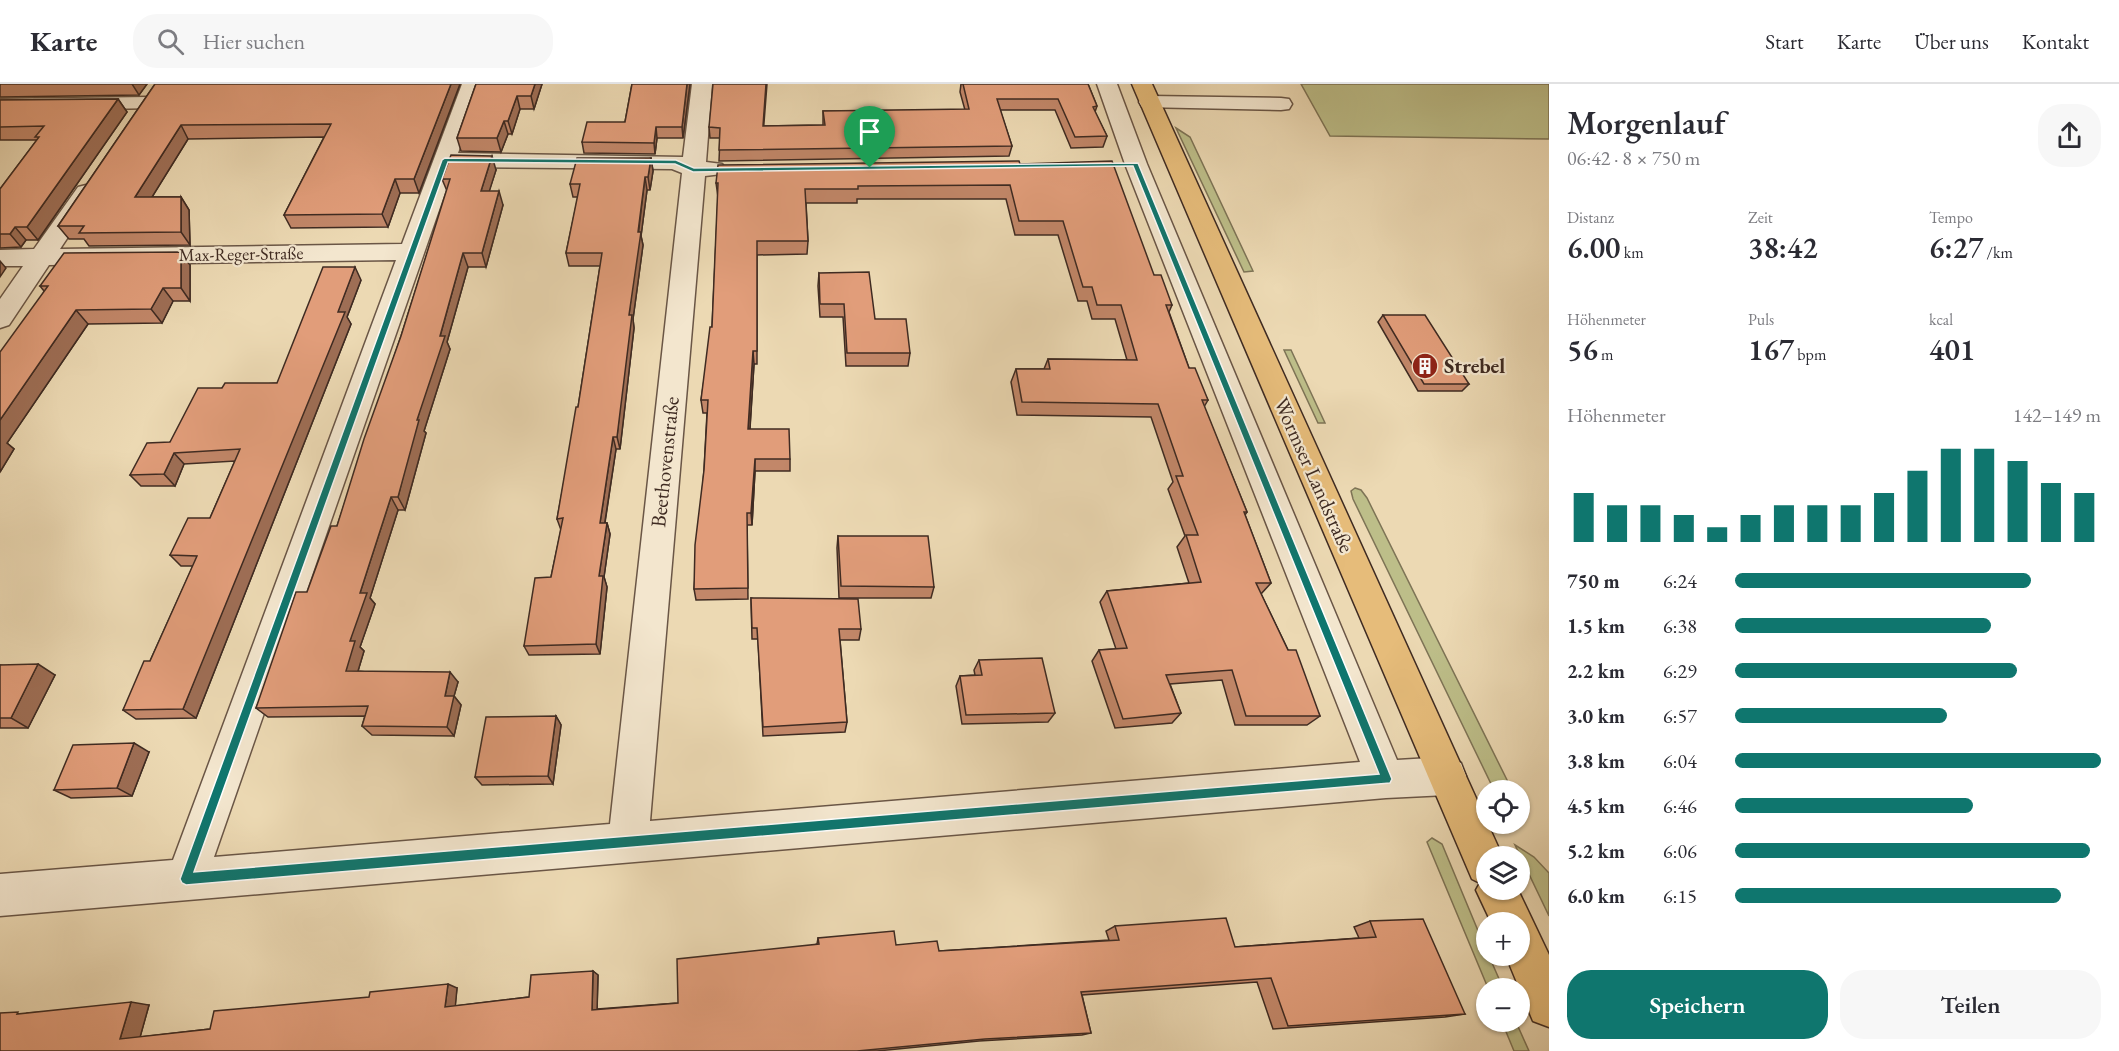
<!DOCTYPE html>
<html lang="de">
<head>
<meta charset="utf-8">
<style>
	:root { --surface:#fff; --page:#f7f7f7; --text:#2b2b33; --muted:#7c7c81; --line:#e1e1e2; --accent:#0f766e }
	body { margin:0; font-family:"EB Garamond",serif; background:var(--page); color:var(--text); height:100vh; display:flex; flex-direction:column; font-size:22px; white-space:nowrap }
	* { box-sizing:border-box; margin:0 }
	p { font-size:20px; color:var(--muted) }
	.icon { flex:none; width:33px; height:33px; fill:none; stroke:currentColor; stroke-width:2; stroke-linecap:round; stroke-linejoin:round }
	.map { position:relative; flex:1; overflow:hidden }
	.sheet { display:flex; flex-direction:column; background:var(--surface); width:570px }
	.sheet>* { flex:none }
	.fabs { position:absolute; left:1476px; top:696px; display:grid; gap:12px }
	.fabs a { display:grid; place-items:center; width:54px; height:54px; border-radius:50%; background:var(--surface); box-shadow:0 2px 4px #0004; font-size:30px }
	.pin { position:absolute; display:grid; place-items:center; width:51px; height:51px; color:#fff; margin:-62px -26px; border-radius:50% 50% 50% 0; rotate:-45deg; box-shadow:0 0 6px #0007 }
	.pin .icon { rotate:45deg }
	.round { display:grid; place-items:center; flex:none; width:63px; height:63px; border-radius:24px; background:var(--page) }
	.head { display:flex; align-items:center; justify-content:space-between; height:102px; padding:0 18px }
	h1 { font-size:33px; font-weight:600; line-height:45px }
	.metrics { display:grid; grid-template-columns:repeat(3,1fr); gap:9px; height:102px; padding:6px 18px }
	.metrics div { display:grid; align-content:center }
	.metrics b { font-size:30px; font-weight:600 }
	.metrics small { font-size:16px; font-weight:400 }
	.metrics p { font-size:16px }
	.chart { height:168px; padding:12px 18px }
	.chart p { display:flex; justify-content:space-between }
	.chart svg { width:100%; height:108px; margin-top:6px; stroke:var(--accent); stroke-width:6 }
	.cta { display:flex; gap:12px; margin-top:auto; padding:12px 18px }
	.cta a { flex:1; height:69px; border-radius:24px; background:var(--accent); color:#fff; font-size:24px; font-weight:600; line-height:69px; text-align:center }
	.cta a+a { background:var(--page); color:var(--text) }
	ul { padding:0 18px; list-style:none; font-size:20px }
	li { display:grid; grid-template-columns:96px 72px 1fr; align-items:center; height:45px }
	li i { height:15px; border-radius:8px; background:var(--accent) }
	header { display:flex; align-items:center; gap:36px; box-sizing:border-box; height:84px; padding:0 30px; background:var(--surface); border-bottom:2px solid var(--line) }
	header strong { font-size:28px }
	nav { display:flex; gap:33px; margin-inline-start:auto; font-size:21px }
	.search { width:420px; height:54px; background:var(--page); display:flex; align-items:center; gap:15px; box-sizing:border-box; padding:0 21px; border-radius:24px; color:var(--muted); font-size:22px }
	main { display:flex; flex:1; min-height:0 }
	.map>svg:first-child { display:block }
	.green { fill:#bdbe89; stroke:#7e7456; stroke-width:1.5 }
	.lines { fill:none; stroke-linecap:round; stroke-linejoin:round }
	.minor-casing { stroke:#6a5646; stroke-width:3 }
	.major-casing { stroke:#3f2b22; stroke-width:3 }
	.minor { fill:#f3e6ce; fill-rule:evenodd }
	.major { fill:#e6bc7a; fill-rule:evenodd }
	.wall { fill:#c28769; stroke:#3f2b22; stroke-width:1.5 }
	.shaded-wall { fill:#9e6e55; stroke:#3f2b22; stroke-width:1.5 }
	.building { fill:#e19d7a; stroke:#3f2b22; stroke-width:1.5 }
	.route { fill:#0f766e; stroke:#fff; stroke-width:1.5; fill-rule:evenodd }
	.labels { text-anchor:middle; stroke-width:4.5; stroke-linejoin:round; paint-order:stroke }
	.far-street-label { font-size:18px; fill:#3f2b22; stroke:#f3e6ce }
	.poi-label { font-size:21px; font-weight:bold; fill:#3f2b22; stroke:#f3e6ce; text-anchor:start }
	.street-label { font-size:21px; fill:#3f2b22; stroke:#f3e6ce }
</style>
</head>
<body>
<header>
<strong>Karte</strong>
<div class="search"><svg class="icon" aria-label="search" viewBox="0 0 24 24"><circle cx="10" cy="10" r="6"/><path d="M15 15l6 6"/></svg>Hier suchen</div>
<nav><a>Start</a><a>Karte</a><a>Über uns</a><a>Kontakt</a></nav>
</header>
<main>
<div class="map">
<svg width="1549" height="967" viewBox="0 0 1549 967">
	<rect width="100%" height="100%" fill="#ecd9b3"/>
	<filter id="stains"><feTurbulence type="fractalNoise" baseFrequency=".00333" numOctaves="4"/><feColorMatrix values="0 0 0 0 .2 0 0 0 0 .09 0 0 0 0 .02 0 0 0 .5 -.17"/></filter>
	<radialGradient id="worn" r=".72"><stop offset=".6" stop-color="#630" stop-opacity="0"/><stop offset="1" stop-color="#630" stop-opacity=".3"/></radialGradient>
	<g class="green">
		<path d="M1301,0H1549V55L1330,52Z"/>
		<path d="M1176,44L1190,53L1253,187L1244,188Z"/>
		<path d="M1284,266H1291L1325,339H1318Z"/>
		<path d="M1355,404L1361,406L1367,414L1512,706H1494L1353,415L1351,407Z"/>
		<path d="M1432,754L1442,760L1486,866V872H1489L1503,904H1488L1427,758Z"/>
		<path d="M1515,761L1534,773L1549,789V832Z"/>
		<path d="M1502,938H1516L1529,967H1514Z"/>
	</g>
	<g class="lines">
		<g class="minor-casing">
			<g id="minor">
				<path d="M462,0H482L458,69L683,73L692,0H712L706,78L722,80L726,85L722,90L705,92L650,737L1360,678L1125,80L1097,0H1117L1147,80L1397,676L1447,673L1461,679L1466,692L1461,705L1447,711L1386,714L0,832V790L173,776L396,176L49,181L9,241L0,244V215L23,182H0V166L34,165L78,103L86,101L94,103L98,108L60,165L402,160ZM454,83L672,85L682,89L610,740L214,773Z"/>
				<path d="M1150,12L1281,14L1289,15L1292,20L1289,25L1281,26L1142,23L1139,18L1142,13Z"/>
				<path d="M147,13L155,14L158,19L155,24L0,27V15Z"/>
			</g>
		</g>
		<g class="major-casing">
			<path id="major" d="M1132,0H1152L1500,767L1503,772H1486V806H1518L1549,871V943L1533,937L1506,872H1520V838H1491L1476,806L1480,799L1472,795Z"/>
		</g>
		<use href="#minor" class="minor"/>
		<use href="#major" class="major"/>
	</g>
	<g class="wall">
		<path d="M0,0H147L139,11L0,13Z"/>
		<path d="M155,0H460L419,109H400L388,143L291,144L284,131L324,53L188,55L152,113H181L189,126L190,161L89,162L84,155H69L58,142Z"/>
		<path d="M476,0H542L534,25H520L512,50H508L501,68L461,67L457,54Z"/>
		<path d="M632,0H690L683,54H657L655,70L584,69L582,58L625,38Z"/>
		<path d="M961,0H1088L1097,22L1095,28L1107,52L1103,63L1071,64L1055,26H1000L1012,62L1009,72L719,77L720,54H710L709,43L823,41V27L965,26L960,8Z"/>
		<path d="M118,15L127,28L38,156H26L21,163L0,164V105L37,56H0V16Z"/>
		<path d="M651,74L653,87L650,106H647L641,152L643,161L633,235L634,244L620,365H616L605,439H607L610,450L604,493L607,503L600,570L529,571L524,562L551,493L561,446L557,435L578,323L600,182H569L566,169L578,113H573L570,100Z"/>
		<path d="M1020,80L1154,191L1172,221L1169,228L1189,284L1208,316L1204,323L1247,428L1245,431L1271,499L1261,510L1320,632L1307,641H1235L1222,596L1170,600L1181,629L1172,639L1115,644L1092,577L1099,566L1116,565L1100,518L1107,507L1189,499L1177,463L1185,452L1168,405L1173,398L1151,333L1017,331L1011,298L1016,285H1044L1048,275L1127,276L1115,235H1092L1087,217H1078L1058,151H1015L1006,115H857V119H806L808,157L807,170L757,171V280H754L750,345L790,375V387H755L752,441H747L748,515L696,516L694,505L704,386L707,329H703L701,316L712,243L718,113L716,99Z"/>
		<path d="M496,86L489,107L503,121L486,183H468L447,258L450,265L424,347L426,349L405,426H398L370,514L375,520L360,563L364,567L358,587L458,598L454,612L461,621L454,652L372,651L362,642L365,632L268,633L256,624L337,442L401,252L447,107L442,95Z"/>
		<path d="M181,168L190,181V217H173L162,239L88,240L7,359L14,365L0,388L44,207L40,202Z"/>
		<path d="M819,189L875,235L910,269L908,282H846L843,233H820L818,202Z"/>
		<path d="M361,196L347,233L351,240L196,634L136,635L123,626L150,577L193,482H181L170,471L210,434L235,377L184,380L175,402H141L130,391L170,358L222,304L277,299Z"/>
		<path d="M1383,231L1469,300L1462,307H1418L1378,238Z"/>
		<path d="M838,452L934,503L931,514H839L837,464Z"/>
		<path d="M751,514L861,545L859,556H840L847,638L845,648L763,652L758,555H752Z"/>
		<path d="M979,576L1055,629L1048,638L962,640L956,602L960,592L975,591L974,586Z"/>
		<path d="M0,581L55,591L28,644H0Z"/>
		<path d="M556,632L561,641L553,700L482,701L475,693Z"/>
		<path d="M149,668L132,712L71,714L54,706Z"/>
		<path d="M1370,837L1465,930L1445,933L1273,945L1257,898L1082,911L1091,949L1082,951L979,957L877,967H0L27,929L149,921L140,953L210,945L457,904L455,922L529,913L593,887L598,891L597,925L678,919L817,860L818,854L896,861L939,867L1109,856L1106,847L1115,842L1235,863L1359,854L1354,843Z"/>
	</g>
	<g class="shaded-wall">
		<path d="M132,0H147L139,11Z"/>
		<path d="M451,0H460L419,109L414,95Z"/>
		<path d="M535,0H542L534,25L531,12Z"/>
		<path d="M687,0H690L683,54L682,43Z"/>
		<path d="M766,0H767L763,52V42Z"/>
		<path d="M517,12L520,25L512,50L508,37Z"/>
		<path d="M118,15L127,28L38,156L27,143Z"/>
		<path d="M504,37L508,50L501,68L497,54Z"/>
		<path d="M181,41L188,55L144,126L135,113Z"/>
		<path d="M656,43L657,54L655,70L654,59Z"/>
		<path d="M492,72L496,86L485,121L481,107Z"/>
		<path d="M651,74L653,87L650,106L648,93Z"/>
		<path d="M645,93L647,106L641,152L643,161L633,235L634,244L620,365L617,353L629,231Z"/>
		<path d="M395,95L400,109L388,143L382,130Z"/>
		<path d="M499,107L503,121L486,183L482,169Z"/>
		<path d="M181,113L189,126L190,161L181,148Z"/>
		<path d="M15,143L26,156L21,163L10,150Z"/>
		<path d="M181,168L190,181V217L181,204Z"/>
		<path d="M463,169L468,183L447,258L450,265L424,347L426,349L405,426L398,413L417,336Z"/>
		<path d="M0,177L6,184L0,193Z"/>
		<path d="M355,183L361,196L347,233L351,240L196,634L183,625Z"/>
		<path d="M163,204L173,217L162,239L151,225Z"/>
		<path d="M76,226L88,240L7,359L14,365L0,388V336Z"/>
		<path d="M753,267L754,280L749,358L748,345Z"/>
		<path d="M613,353L616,365L603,450L600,439Z"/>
		<path d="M174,369L184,380L175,402L164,390Z"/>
		<path d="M755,375V387L752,441L751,429Z"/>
		<path d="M391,413L398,426L370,514L375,520L360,563L364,567L355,597L346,587L350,557L360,509Z"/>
		<path d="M607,439L610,450L604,493L607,503L600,570L596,560L599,492Z"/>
		<path d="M38,580L55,591L28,644L11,634Z"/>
		<path d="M450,588L458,598L454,612L461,621L454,652L447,643L445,612Z"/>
		<path d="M556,632L561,641L553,700L548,692Z"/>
		<path d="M134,659L149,668L132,712L117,704Z"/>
		<path d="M593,887L598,891L597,929L592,926Z"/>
		<path d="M448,900L457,904L455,926L445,923Z"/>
		<path d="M131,918L149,921L139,957L120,955Z"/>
	</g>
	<g class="building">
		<path d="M155,0H451L414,95H395L382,130L284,131L331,40L181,41L135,113H181V148L79,149L84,142H58Z"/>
		<path d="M476,0H535L531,12H517L508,37H504L497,54H457Z"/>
		<path d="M632,0H687L682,43H656L654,59L582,58L587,38H625Z"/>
		<path d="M713,0H766L763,42L825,41L823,27L969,25L963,0H1088L1097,22L1093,23L1107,52L1075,53L1058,15H997L1012,62L719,66L720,44L709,43Z"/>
		<path d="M118,15L27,143H15L10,150H0V105L39,53H35L44,42L0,43V16Z"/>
		<path d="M451,71L492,72L481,107H499L482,169H463L440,252H445L417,336H419L398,413H391L360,509H367L350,557H355L346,587L450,588L445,612H454L447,643L362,642L368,622L256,624L296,508H307L331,442H337L364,355L401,252L450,95H442Z"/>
		<path d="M577,74H651L648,93H645L638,148H641L629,231H632L617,353H613L600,439H607L599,492H603L596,560L524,562L535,494L551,493L563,434L557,435L576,323H578L602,169H566L580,100H570Z"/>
		<path d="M1019,77L1020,80L1112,77L1154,191H1161L1172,221H1166L1189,284H1195L1208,316H1202L1247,428H1244L1271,499H1256L1288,566H1296L1320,632H1246L1232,586L1166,591L1181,629L1123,635L1099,566L1127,564L1107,507L1201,498L1186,451H1198L1176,392H1183L1158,320L1022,318L1016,285H1050L1048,275L1137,276L1121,221H1097L1092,203H1083L1063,137H1019L1010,101L858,102V105H805L808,157H757V267H753L748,345H789L790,375H755L751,429H747L748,504L694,505L695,461L704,386L708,316H701L710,243H712L718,99H716L718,81Z"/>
		<path d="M181,168V204H163L151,225L76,226L0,336V268L48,202H40L64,169Z"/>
		<path d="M323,183H355L338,228H345L183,625L123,626L144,577H150L197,472L170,471L188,434H210L240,365L174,369L164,390L130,391L147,359L170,358L198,304H222L225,299H277Z"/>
		<path d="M869,188L875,235H906L910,269H847L844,220H820L819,189Z"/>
		<path d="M1383,231H1425L1469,300H1424Z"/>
		<path d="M838,452H928L934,503L841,502Z"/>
		<path d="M751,514L858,515L861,545H839L847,638L763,643L757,544H752Z"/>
		<path d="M1042,574L1055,629L966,631L960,592L982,591L979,576Z"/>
		<path d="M38,580L11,634H0V581Z"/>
		<path d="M556,632L548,692L475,693L486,633Z"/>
		<path d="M134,659L117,704L54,706L73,661Z"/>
		<path d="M1226,834L1235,863L1376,853L1370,837L1423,835L1465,930L1288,942L1271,894L1081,908L1091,949L985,955L857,967H0V929L18,928L17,930L131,918L120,955L210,945L214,927L369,913L370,908L448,900L445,923L529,913L531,891L593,887L592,926L678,919L677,875L819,860L818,854L894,847L896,861L937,857L939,867L1119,856L1115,842Z"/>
	</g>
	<path class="route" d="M445,74L676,76L694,84L1138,79L1392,695L1390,699L186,801L182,799L180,795L442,76ZM448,78L675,80L693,88L1133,82L1379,690L194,788Z"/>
	<defs>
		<g id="building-disc" transform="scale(1.35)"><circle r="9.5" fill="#8f2418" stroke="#f3e6ce"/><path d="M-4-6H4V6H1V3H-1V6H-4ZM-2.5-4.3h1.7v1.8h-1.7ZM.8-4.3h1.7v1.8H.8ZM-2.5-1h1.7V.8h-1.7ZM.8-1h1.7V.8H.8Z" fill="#fff"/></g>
	</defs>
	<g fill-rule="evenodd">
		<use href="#building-disc" x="1425" y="282"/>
	</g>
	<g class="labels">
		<g class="far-street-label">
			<text transform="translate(241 170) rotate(-1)" y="6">Max-Reger-Straße</text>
		</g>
		<g class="poi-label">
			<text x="1444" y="289">Strebel</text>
		</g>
		<g class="street-label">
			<text transform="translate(665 378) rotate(-84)" y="7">Beethovenstraße</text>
			<text transform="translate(1314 391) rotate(66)" y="7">Wormser Landstraße</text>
		</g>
	</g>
	<rect width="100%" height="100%" filter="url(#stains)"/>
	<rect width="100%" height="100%" fill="url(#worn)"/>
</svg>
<div class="fabs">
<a><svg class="icon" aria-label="locate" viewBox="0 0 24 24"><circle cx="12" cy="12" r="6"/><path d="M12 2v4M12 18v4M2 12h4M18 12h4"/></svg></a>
<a><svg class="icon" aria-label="layers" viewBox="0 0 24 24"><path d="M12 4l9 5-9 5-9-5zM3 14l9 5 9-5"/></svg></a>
<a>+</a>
<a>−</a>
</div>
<div class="pin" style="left:870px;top:84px;background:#1e9e55"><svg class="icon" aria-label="arrive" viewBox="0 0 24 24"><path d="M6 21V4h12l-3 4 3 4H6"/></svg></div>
</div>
<section class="sheet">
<div class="head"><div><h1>Morgenlauf</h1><p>06:42 · 8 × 750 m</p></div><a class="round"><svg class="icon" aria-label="share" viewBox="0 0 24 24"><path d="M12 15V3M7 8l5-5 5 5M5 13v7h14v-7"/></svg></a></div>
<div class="metrics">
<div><p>Distanz</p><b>6.00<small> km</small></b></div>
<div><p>Zeit</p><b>38:42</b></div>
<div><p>Tempo</p><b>6:27<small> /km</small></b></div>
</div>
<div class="metrics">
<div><p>Höhenmeter</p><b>56<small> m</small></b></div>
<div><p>Puls</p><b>167<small> bpm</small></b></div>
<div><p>kcal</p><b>401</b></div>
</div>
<div class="chart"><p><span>Höhenmeter</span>142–149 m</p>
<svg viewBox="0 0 160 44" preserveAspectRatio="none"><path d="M5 44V24M15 44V29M25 44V29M35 44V33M45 44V38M55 44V33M65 44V29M75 44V29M85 44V29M95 44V24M105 44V15M115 44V6M125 44V6M135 44V11M145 44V20M155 44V24"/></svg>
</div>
<ul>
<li><b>750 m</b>6:24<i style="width:81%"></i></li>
<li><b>1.5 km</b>6:38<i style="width:70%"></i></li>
<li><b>2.2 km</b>6:29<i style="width:77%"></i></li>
<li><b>3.0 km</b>6:57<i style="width:58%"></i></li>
<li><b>3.8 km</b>6:04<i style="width:100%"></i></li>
<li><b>4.5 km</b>6:46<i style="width:65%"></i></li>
<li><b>5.2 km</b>6:06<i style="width:97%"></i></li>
<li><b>6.0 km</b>6:15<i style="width:89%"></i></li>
</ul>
<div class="cta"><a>Speichern</a><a>Teilen</a></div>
</section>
</main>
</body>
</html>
